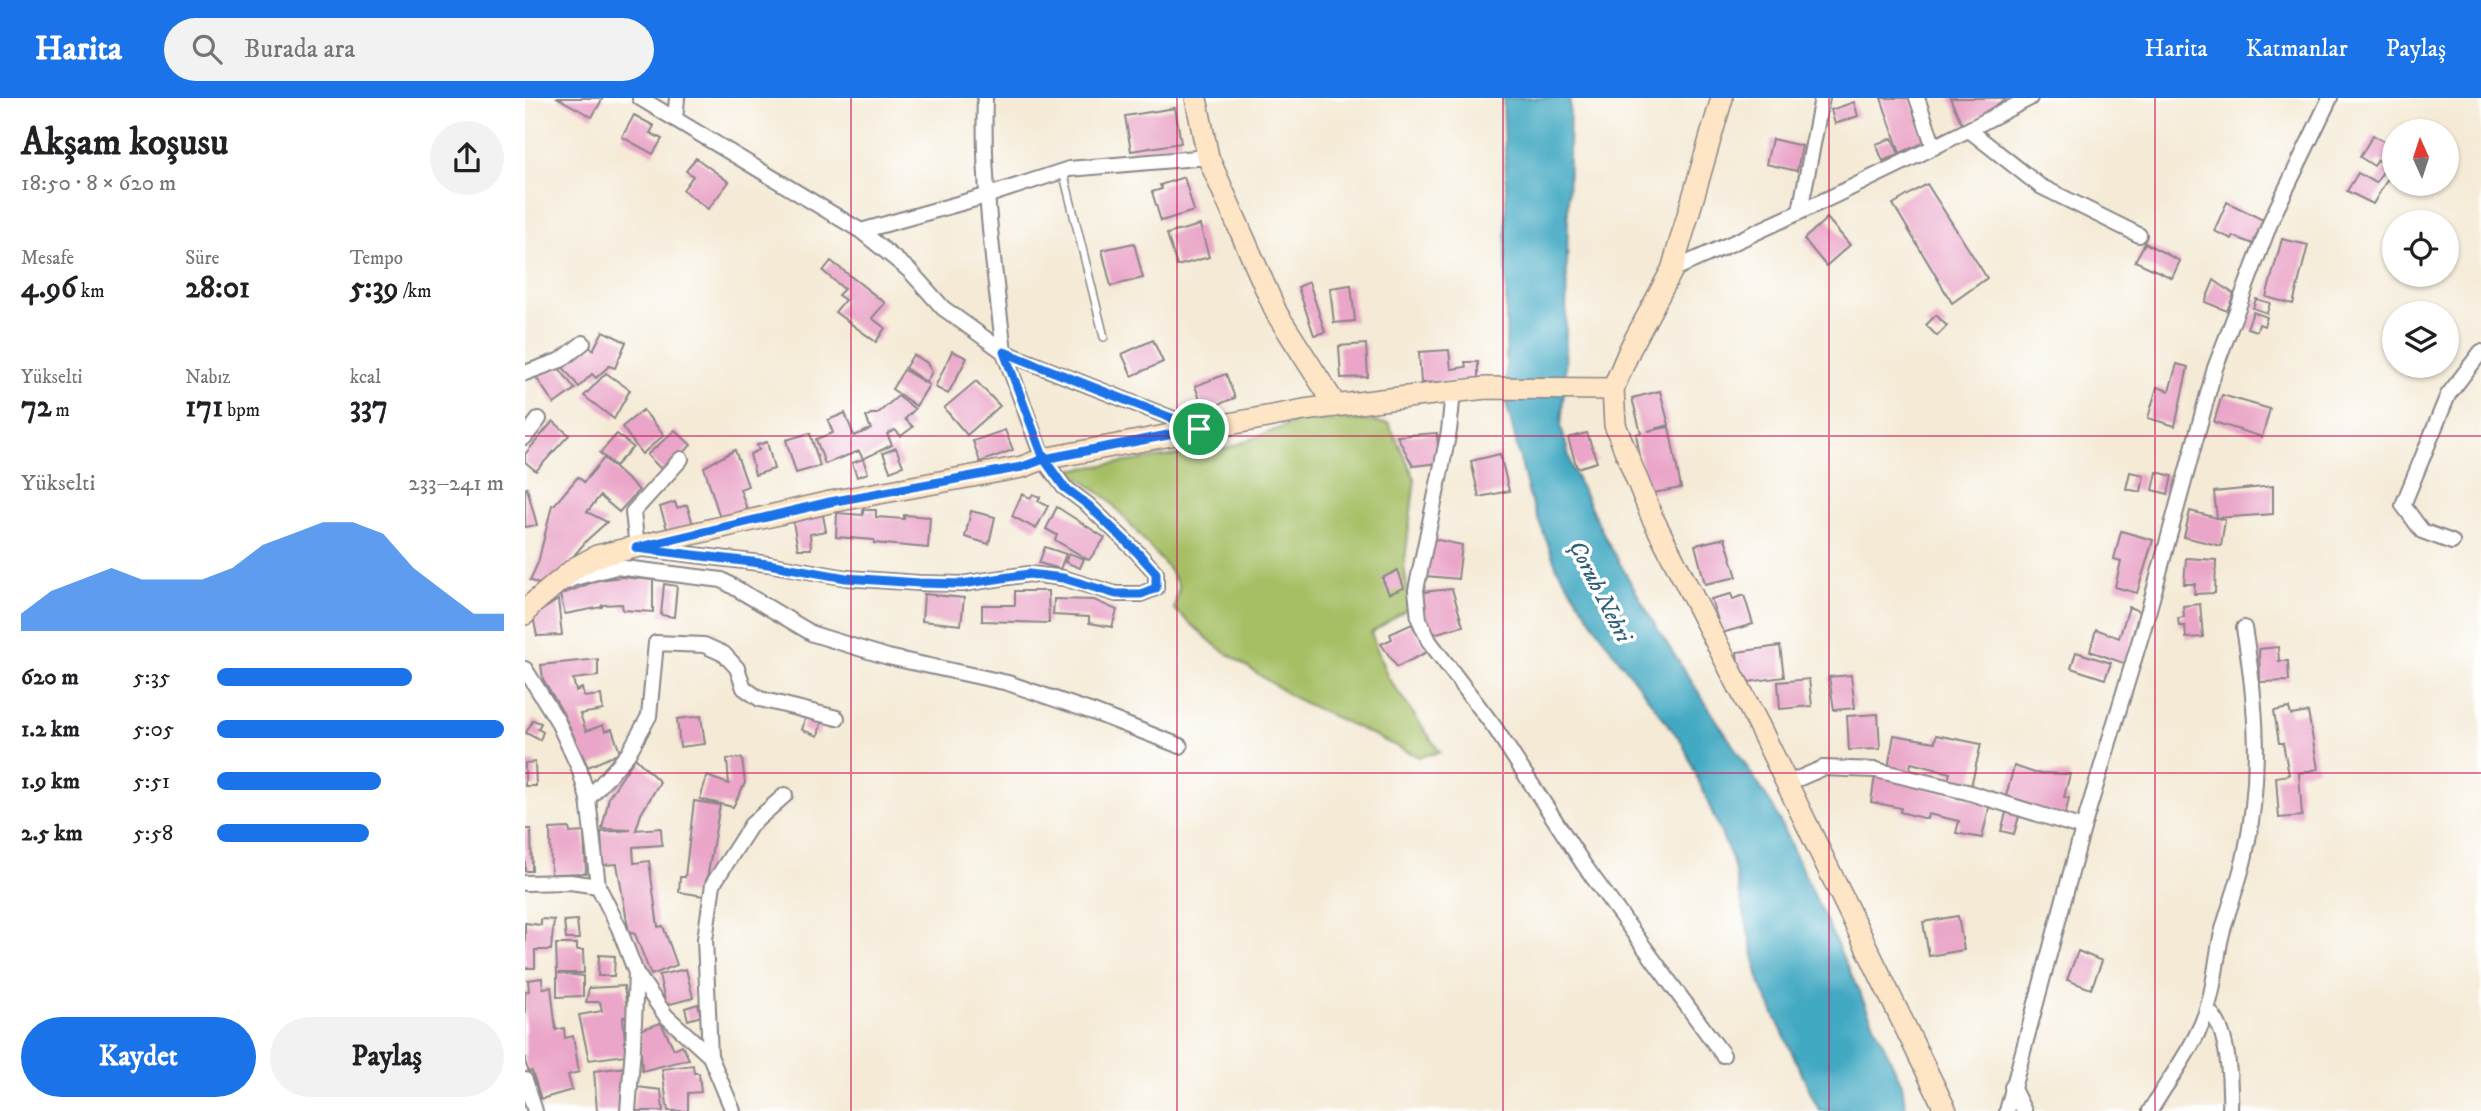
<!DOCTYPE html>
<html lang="tr">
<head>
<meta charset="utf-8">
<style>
	:root { --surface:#fff; --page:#f2f2f2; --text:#202124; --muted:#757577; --accent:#1a73e8 }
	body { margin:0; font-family:"IM FELL DW Pica",serif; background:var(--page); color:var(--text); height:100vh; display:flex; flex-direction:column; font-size:26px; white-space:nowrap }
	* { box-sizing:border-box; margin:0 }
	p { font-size:23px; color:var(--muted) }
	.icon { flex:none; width:38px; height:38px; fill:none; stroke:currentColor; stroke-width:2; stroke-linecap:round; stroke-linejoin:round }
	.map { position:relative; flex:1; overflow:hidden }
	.drawer { display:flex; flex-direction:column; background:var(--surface); width:525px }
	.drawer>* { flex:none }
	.needle { width:46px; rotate:357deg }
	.controls { position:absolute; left:1857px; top:21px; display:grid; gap:14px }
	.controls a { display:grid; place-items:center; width:77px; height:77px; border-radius:50%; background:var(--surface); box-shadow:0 2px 5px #0004; font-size:35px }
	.pin { position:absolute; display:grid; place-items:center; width:60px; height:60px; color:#fff; margin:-30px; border:4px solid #fff; border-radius:50%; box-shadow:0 2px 7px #0007 }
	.round { display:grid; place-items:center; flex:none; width:74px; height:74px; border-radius:37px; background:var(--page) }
	.summary { display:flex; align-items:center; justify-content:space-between; height:119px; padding:0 21px }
	h1 { font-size:38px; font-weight:800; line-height:52px }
	.stats { display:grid; grid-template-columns:repeat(3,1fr); gap:10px; height:119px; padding:7px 21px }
	.stats div { display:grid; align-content:center }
	.stats b { font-size:30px; font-weight:800 }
	.stats small { font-size:19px; font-weight:400 }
	.stats p { font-size:19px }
	.chart { height:196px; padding:14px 21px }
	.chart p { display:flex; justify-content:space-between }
	.chart svg { width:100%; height:126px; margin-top:7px; fill:var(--accent); opacity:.7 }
	.action { display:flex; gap:14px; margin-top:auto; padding:14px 21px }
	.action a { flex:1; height:80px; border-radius:42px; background:var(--accent); color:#fff; font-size:28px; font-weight:800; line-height:80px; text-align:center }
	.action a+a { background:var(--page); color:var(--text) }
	ul { padding:0 21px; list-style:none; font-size:23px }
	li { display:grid; grid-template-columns:112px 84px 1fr; align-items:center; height:52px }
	li i { height:18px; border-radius:9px; background:var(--accent) }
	header { display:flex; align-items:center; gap:42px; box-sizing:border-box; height:98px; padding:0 35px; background:var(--accent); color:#fff }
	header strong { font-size:33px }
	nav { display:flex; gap:38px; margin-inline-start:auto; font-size:24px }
	.search { width:490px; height:63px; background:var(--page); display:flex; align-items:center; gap:18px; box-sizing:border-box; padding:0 24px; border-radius:38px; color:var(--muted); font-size:26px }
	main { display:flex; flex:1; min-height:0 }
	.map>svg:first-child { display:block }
	.green { fill:#a6bf65; stroke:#647050; stroke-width:2 }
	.water { fill:#42a9c2; stroke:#32667e; stroke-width:2 }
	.building { fill:#eaa5c8 }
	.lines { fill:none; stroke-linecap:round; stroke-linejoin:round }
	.lane-casing { stroke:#8b8688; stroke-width:10 }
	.street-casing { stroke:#8b8688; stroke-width:18 }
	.secondary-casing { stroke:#8b8688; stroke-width:24 }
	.lane { stroke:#fff; stroke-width:7 }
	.street { stroke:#fff; stroke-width:14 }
	.secondary { stroke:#fde5c5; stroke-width:21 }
	.route-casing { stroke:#fff; stroke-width:14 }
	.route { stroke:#1a73e8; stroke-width:9 }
	.grid { fill:none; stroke:#c2185b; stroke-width:2; stroke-opacity:0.55 }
	.labels { text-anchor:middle; stroke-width:7; stroke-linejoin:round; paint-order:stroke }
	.water-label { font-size:23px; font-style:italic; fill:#305f78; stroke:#fff }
</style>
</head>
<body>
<header>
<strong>Harita</strong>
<div class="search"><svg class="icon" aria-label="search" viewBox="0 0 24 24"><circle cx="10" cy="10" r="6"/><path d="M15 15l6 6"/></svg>Burada ara</div>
<nav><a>Harita</a><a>Katmanlar</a><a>Paylaş</a></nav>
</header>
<main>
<section class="drawer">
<div class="summary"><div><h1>Akşam koşusu</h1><p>18:50 · 8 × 620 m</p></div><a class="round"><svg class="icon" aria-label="share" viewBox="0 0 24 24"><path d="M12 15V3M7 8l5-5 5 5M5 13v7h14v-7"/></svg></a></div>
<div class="stats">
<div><p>Mesafe</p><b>4.96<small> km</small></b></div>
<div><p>Süre</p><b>28:01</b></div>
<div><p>Tempo</p><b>5:39<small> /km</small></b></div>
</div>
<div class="stats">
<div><p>Yükselti</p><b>72<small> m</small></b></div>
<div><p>Nabız</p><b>171<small> bpm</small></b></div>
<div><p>kcal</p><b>337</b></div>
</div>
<div class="chart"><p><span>Yükselti</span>233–241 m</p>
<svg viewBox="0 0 160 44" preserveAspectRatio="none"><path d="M0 44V38L10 30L20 26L30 22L40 26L50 26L60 26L70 22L80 14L90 10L100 6L110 6L120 10L130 22L140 30L150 38L160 38V44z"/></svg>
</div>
<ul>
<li><b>620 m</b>5:35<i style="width:68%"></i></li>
<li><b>1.2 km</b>5:05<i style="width:100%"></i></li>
<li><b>1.9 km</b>5:51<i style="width:57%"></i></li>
<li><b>2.5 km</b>5:58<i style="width:53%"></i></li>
</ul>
<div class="action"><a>Kaydet</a><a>Paylaş</a></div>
</section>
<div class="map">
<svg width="1956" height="1013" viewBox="0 0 1956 1013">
	<rect width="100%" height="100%" fill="#fff"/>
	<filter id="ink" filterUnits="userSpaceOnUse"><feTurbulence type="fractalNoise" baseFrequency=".0143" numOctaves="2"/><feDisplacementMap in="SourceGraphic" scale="14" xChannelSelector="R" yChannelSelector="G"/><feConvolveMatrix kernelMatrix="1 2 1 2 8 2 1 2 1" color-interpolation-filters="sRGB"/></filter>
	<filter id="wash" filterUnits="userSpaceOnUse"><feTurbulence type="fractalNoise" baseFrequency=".00686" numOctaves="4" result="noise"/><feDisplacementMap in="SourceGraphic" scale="28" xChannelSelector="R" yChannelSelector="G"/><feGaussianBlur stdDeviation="1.57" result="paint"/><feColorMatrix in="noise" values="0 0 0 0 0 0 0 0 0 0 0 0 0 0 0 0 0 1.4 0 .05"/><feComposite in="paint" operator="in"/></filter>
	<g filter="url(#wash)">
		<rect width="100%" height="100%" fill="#f4ead5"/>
		<path class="green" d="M834,322L864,326L890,381L879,469L885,509L846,535L862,578L915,654L894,659L769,600L691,548L649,511L654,488L643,470L584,402L544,372L703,350L773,323Z"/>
		<path class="water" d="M978,0H1045L1040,280L1036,328L1048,373L1082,443L1130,527L1248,709L1377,986L1381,1013H1295L1291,1006L1235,886L1207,761L1158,646L1083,547L1032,470L1004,397L981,304V80Z"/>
		<g id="blocks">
			<g class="building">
				<path d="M33,0H78L67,19Z"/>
				<path d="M1356,0H1385L1401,44L1375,55Z"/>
				<path d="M1425,0H1482L1438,28Z"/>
				<path d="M1329,4L1333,18L1310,26L1306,12Z"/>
				<path d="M650,10L656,45L606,53L600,18Z"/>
				<path d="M109,17L129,28L125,35L137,41L128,56L97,39Z"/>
				<path d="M1848,37L1869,50V70L1848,106L1822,93L1833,75L1851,85L1862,67L1853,62L1849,68L1835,59Z"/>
				<path d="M1367,40L1374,56L1358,63L1351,46Z"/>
				<path d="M1247,41L1277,48L1272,73L1241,66Z"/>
				<path d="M171,60L204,84L183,111L158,92L168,78L161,73Z"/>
				<path d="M659,79L669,113L636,123L627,94L637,91L635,87Z"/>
				<path d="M1402,86L1462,180L1427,205L1368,106Z"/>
				<path d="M1702,104L1738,122L1728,146L1708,138L1707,141L1689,133Z"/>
				<path d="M1302,120L1325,147L1301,168L1279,141Z"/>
				<path d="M675,127L684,159L652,168L642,136Z"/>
				<path d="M1757,141L1783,147L1768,206L1741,199Z"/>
				<path d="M609,145L618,180L586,188L577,152Z"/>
				<path d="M1620,145L1655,163L1647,180L1610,163Z"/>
				<path d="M306,163L360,205L347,220L360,230L351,244L310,214L320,202L313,197L319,191L298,173Z"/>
				<path d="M1689,182L1709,196L1702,213L1680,204Z"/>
				<path d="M784,184L800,234L789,237L773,189Z"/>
				<path d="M826,187L830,223L809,225L805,190Z"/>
				<path d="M1731,201L1745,205L1742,215L1728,210Z"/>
				<path d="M1728,214L1742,219L1739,228L1734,226L1732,233L1722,230Z"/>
				<path d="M1411,217L1422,228L1412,238L1401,227Z"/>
				<path d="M78,233L101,244L90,270L84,268L71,280L67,276L54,289L38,269L63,247L68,252Z"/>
				<path d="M628,242L638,264L607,278L597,256Z"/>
				<path d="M841,246L843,279L816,280L814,248Z"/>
				<path d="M924,252L926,271L941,269L940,264H953V282L896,285L894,254Z"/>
				<path d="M427,253L442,260L423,296L410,289Z"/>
				<path d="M388,257L401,264L407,274L401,284L380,270Z"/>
				<path d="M1652,266L1663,269L1650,328L1623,320L1632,289L1644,293Z"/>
				<path d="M34,270L50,291L29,306L11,279Z"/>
				<path d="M379,272L404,287L391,308L367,291Z"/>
				<path d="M81,275L105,292L89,321L59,298Z"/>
				<path d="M701,276L710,300L679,312L670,288Z"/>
				<path d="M451,283L475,308L442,337L419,310Z"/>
				<path d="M1135,293L1144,327L1123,333L1144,329L1156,390L1122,396L1111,336L1116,335L1107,300Z"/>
				<path d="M1697,297L1745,311L1737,339L1689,324Z"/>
				<path d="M373,298L390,311L380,321L388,329L376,338L370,332L362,336L367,347L338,361L334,353L300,366L291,341L308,335L303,322L320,315L329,338L346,331L341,319L346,316H352Z"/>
				<path d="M118,312L139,337L117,356L97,329Z"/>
				<path d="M28,323L44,337L11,373L0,364V356Z"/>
				<path d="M150,332L166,347L140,375L122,357Z"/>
				<path d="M480,332L488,352L455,364L448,343Z"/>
				<path d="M285,335L295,368L271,375L261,342Z"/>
				<path d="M912,335L914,365L888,368L872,338Z"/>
				<path d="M1062,335L1072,364L1052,370L1043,340Z"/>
				<path d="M92,336L108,349L90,368L75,355Z"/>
				<path d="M242,344L249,371L230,377L225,356L234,352L232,347Z"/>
				<path d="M371,350L378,368L365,373L358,355Z"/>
				<path d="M210,352L223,388L215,391L223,414L196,423L179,369Z"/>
				<path d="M975,356L984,393L954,399L946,363Z"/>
				<path d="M79,360L114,392L94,414L75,398L62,414L82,424L62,442L22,490L5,482L13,465L27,407H29L53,379L59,384Z"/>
				<path d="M338,361L343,375L332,379L327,365Z"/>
				<path d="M1605,374L1619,377L1616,394L1601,391Z"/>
				<path d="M1632,374L1647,378L1643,396L1628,392Z"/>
				<path d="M1748,388V416L1692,420L1689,394Z"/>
				<path d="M2,390L12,427L0,429V391Z"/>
				<path d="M497,396L505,400L508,396L515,399L513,403L523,408L511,431L487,418Z"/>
				<path d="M150,404L152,410L162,407L169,429L144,437L135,409Z"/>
				<path d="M532,409L580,440L564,462L530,442L532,437L521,431Z"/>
				<path d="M338,412H351V419L379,421V417L405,419L403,450L349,445V442L311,439L312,415L338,417Z"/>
				<path d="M446,413L470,419L464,446L440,439Z"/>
				<path d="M1665,413L1700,422L1696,448L1659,439Z"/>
				<path d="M298,417L301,433L285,436L286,451H273L268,424Z"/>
				<path d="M1596,433L1628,442L1612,495L1590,489L1596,463L1589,461Z"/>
				<path d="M1200,440L1212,479L1180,486L1170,447Z"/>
				<path d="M908,441L937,447L933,481L901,478Z"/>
				<path d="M520,449L541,456L535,471L514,465Z"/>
				<path d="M544,455L559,461L555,470L540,464Z"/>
				<path d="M1661,460L1691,462L1690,495L1669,496L1670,486H1659Z"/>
				<path d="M873,472L879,490L864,496L857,480Z"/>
				<path d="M97,479L128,482V514L98,512L97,506L77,507V509L40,516L35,497L73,482Z"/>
				<path d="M139,486L152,488L149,519L136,517Z"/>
				<path d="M927,491L938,528L904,537L898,510L897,494Z"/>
				<path d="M490,493H523L524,525L457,523V507H490Z"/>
				<path d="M399,496L439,500L436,527L397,523Z"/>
				<path d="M1206,496L1208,501L1219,497L1228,526L1197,535L1186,501Z"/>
				<path d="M529,501L569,502L592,512L587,529L564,525V519L528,517Z"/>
				<path d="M33,502L37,537L12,538L8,518Z"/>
				<path d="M1675,506L1678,539L1661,540L1660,528H1654L1653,520L1659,519L1658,508Z"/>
				<path d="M1604,509L1614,513L1601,566L1565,553L1571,531L1594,540Z"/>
				<path d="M887,526L902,554L872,569L856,546L867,541L865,536Z"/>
				<path d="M1255,548L1259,579L1224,584L1213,563L1212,554Z"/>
				<path d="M1753,549L1754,563H1763L1764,583L1735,584L1734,551Z"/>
				<path d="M1551,554L1586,565L1580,581L1546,570Z"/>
				<path d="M73,561V578L48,581L51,593L57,590L59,599L76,597L78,612L55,616L61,633L78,627L80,633L87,631L95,655L63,669L38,615L18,581L16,567Z"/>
				<path d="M1326,577L1330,610L1309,612L1304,579Z"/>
				<path d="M1284,581L1287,608L1255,611L1253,584Z"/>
				<path d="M1764,610L1766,617L1783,614L1793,671L1774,675L1777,718L1754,720L1751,679L1764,677L1758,645H1754L1749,613Z"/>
				<path d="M1353,616L1355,651L1324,652L1322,618Z"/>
				<path d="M281,617L297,621L293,638L277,632Z"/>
				<path d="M176,618L180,646L155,649L152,621Z"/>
				<path d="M8,622L16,625L13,631L18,634L15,642L1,635Z"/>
				<path d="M1369,637L1410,644L1411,637L1456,646L1446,688L1423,682L1425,675L1386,665L1384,676L1363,670Z"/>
				<path d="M110,660L135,684L116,716L111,732L136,730L137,747L108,749L109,765L124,763L133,829L138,828L152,867L126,877L110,836L104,834L92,766L78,767L76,734L106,732L77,731L84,699Z"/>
				<path d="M217,660L220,685L208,709L175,701L182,678L204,686L202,661Z"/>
				<path d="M10,664L11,688H0V665Z"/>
				<path d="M1489,668L1510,675L1545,676L1539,699L1544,700L1540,718L1480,702Z"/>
				<path d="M1350,678L1465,706L1457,740L1431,735L1434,723L1403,716L1402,721L1375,714L1376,710L1346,704Z"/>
				<path d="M169,703L195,707L179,798L154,794L155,779H160Z"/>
				<path d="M1482,711L1495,715L1489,736L1476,733Z"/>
				<path d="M44,730L45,735L59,734L61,775L26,776L25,731Z"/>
				<path d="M0,731H6L7,773H0Z"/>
				<path d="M1433,818L1439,852L1404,858L1398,824Z"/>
				<path d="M16,821L29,822L26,852H10V870H0V825L16,827Z"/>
				<path d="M52,822L54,841H41L39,823Z"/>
				<path d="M31,846H52V852H58L59,875H32Z"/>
				<path d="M1553,853L1577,863L1566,891L1542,882Z"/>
				<path d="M74,857L90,858L89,878H73Z"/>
				<path d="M161,871L168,900L141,907L134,877Z"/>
				<path d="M32,875L58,878V898L32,899Z"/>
				<path d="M17,880L18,890L26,889L31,932L39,930L40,940L48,938L54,974L43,977L47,992L16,1001L7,973L4,974L0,964V894L4,893L3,882Z"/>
				<path d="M99,888L103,919H98L101,957L64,962L54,917L77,913L75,904H61L64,890Z"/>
				<path d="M173,906L176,918L163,922L160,910Z"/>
				<path d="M136,925L149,951L157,947L164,961L117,973L115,932Z"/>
				<path d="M168,967L169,975H174L176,994L163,995V1013H143L137,971Z"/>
				<path d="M102,969L101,993L95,1013H72L69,973Z"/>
				<path d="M112,989L136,992L138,1013H107Z"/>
			</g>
		</g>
	</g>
	<g filter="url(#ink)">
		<use href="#blocks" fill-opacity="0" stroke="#8b8688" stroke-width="2"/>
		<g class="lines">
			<g class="lane-casing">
				<path id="lane" d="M538,73L579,239"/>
			</g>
			<g class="street-casing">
				<g id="street">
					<path d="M115,0L336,133L385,173L418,210L479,254L518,361L539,389L563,407L612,454L631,475V490L616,496H591L538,480L504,476L437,486L394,485L322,480L243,466L112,450L108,414L156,361"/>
					<path d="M460,0C457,85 469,169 479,254L674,331"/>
					<path d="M1392,0L1409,49"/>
					<path d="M150,21L152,0"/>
					<path d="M1444,32L1515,88L1614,137"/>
					<path d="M1275,113L1297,0"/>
					<path d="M336,133L461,98L544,71L683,59"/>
					<path d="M1147,172C1268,119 1388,61 1505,0"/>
					<path d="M0,275L36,262L58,245"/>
					<path d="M928,294L924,333L891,492L894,521L904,543L970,630L1059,767L1198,957"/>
					<path d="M0,339L14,321"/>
					<path d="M1927,444L1897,433L1878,407L1923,297L1956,254"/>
					<path d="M41,484L49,480L91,469L197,482L288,536L363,559L483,585L568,614L655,648"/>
					<path d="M0,571L32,622L54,670L63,701L73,788L94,830L111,875L141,918L185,958"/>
					<path d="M1261,686L1298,670L1351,672L1442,694L1558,730"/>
					<path d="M63,701L103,656L124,618L131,545L179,547L199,556L212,570L219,590L235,601L312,620"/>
					<path d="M0,785L45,784L73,788"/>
					<path d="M1683,913C1704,927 1706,989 1705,1013"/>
					<path d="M0,982L10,1013"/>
					<path d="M1487,989L1499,1013"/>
					<path d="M103,1013L108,949L111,875"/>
					<path d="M208,1013L185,958L180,841L188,786L226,727L260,697"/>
					<path d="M1482,1013L1558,730L1623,515L1690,270L1747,120L1805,0"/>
					<path d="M1625,1013C1640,987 1659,963 1672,936C1688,905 1689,877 1695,844C1701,815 1714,786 1720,757C1737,681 1732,607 1719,530"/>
				</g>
			</g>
			<g class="secondary-casing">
				<g id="secondary">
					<path d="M671,0L683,59L752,216L811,308"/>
					<path d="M1197,0L1147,172L1105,251L1088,291L1090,327L1127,419L1234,628L1421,1013"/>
					<path d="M0,516L5,508L50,470L72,458L305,404L497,369L518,361L779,312L856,302L961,290L1088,291"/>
				</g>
			</g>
			<use href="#lane" class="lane"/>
			<use href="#street" class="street"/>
			<use href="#secondary" class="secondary"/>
		</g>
	</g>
	<g class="lines" filter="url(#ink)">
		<g class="route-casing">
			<path id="route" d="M674,331L519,361L497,369L305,404L111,450L243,466L321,480L394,485L437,486L504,476L538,480L591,496H616L631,490V475L612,454L563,407L539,389L519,361L479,254L674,331"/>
		</g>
		<use href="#route" class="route"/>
	</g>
	<path class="grid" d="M326,0V1013M652,0V1013M978,0V1013M1304,0V1013M1630,0V1013M0,338H1956M0,675H1956"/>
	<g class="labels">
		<g class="water-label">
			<text transform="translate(1076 493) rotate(63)" y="8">Çoruh Nehri</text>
		</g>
	</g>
</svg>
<div class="controls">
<a><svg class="needle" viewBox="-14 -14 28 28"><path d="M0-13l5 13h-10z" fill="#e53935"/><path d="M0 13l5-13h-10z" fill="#757577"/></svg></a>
<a><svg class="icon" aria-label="locate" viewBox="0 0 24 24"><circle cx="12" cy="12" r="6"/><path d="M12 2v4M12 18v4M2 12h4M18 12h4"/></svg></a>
<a><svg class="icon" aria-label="layers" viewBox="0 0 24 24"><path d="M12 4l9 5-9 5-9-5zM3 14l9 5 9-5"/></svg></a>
</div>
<div class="pin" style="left:674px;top:331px;background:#1e9e55"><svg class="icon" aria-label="arrive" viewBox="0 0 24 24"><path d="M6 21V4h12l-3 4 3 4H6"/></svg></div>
</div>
</main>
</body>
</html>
